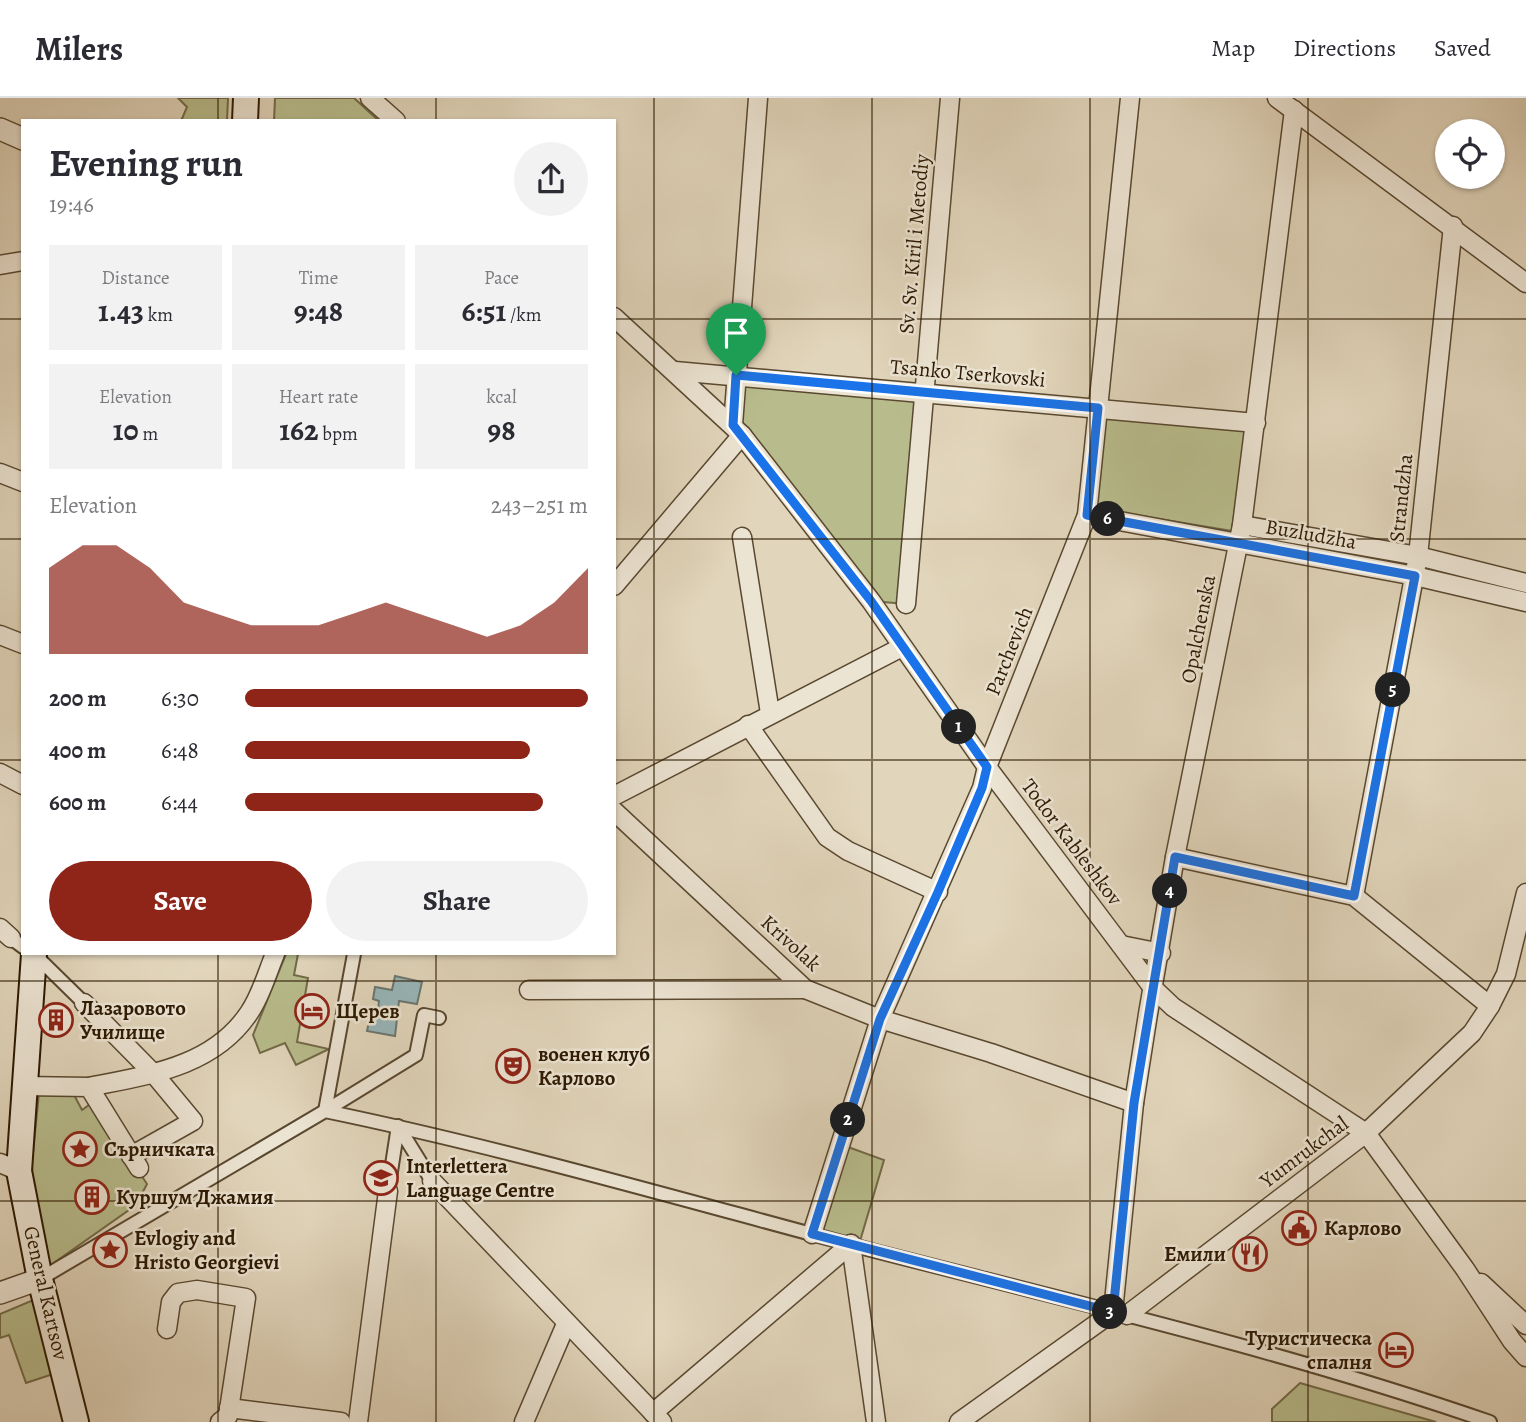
<!DOCTYPE html>
<html lang="en">
<head>
<meta charset="utf-8">
<style>
	:root { --surface:#fff; --page:#f2f2f3; --text:#2b2b33; --muted:#7c7c81; --line:#e1e1e2; --accent:#8f2418 }
	body { margin:0; font-family:Alegreya,serif; background:var(--page); color:var(--text); height:100vh; display:flex; flex-direction:column; font-size:26px; white-space:nowrap }
	* { box-sizing:border-box; margin:0 }
	p { font-size:23px; color:var(--muted) }
	.icon { flex:none; width:38px; height:38px; fill:none; stroke:currentColor; stroke-width:2; stroke-linecap:round; stroke-linejoin:round }
	.map { position:relative; flex:1; overflow:hidden }
	.sheet { position:absolute; left:21px; top:21px; width:595px; height:836px; display:flex; flex-direction:column; background:var(--surface); border-radius:0px; box-shadow:0 2px 5px #0004 }
	.sheet>* { flex:none }
	.fabs { position:absolute; left:1435px; top:21px; display:grid; gap:14px }
	.fabs a { display:grid; place-items:center; width:70px; height:70px; border-radius:50%; background:var(--surface); box-shadow:0 2px 5px #0004; font-size:35px }
	.pin { position:absolute; display:grid; place-items:center; width:60px; height:60px; color:#fff; margin:-72px -30px; border-radius:50% 50% 50% 0; rotate:-45deg; box-shadow:0 0 7px #0007 }
	.pin .icon { rotate:45deg }
	.km { position:absolute; width:35px; height:35px; margin:-18px; border-radius:50%; background:#222; color:#fff; font-size:19px; line-height:35px; text-align:center }
	.round { display:grid; place-items:center; flex:none; width:74px; height:74px; border-radius:37px; background:var(--page) }
	.head { display:flex; align-items:center; justify-content:space-between; height:119px; padding:0 28px }
	h1 { font-size:38px; font-weight:700; line-height:52px }
	.metrics { display:grid; grid-template-columns:repeat(3,1fr); gap:10px; height:119px; padding:7px 28px }
	.metrics div { display:grid; align-content:center; border-radius:0px; background:var(--page); text-align:center }
	.metrics b { font-size:30px; font-weight:700 }
	.metrics small { font-size:19px; font-weight:400 }
	.metrics p { font-size:19px }
	.chart { height:196px; padding:14px 28px }
	.chart p { display:flex; justify-content:space-between }
	.chart svg { width:100%; height:126px; margin-top:7px; fill:var(--accent); opacity:.7 }
	.action { display:flex; gap:14px; margin-top:auto; padding:14px 28px }
	.action a { flex:1; height:80px; border-radius:42px; background:var(--accent); color:#fff; font-size:28px; font-weight:700; line-height:80px; text-align:center }
	.action a+a { background:var(--page); color:var(--text) }
	ul { padding:0 28px; list-style:none; font-size:23px }
	li { display:grid; grid-template-columns:112px 84px 1fr; align-items:center; height:52px }
	li i { height:18px; border-radius:9px; background:var(--accent) }
	header { display:flex; align-items:center; gap:42px; box-sizing:border-box; height:98px; padding:0 35px; background:var(--surface); border-bottom:2px solid var(--line) }
	header strong { font-size:33px }
	nav { display:flex; gap:38px; margin-inline-start:auto; font-size:24px }
	.map>svg:first-child { display:block }
	.green { fill:#b8bc8c; stroke:#726a47; stroke-width:2 }
	.water { fill:#97b6b9; stroke:#6c7770; stroke-width:2 }
	.lines { fill:none; stroke-linecap:round; stroke-linejoin:round }
	.pedestrian-casing { stroke:#594830; stroke-width:16 }
	.minor-casing { stroke:#594830; stroke-width:21 }
	.tertiary-casing { stroke:#594830; stroke-width:24 }
	.secondary-casing { stroke:#2c1902; stroke-width:28 }
	.pedestrian { stroke:#ece4d3; stroke-width:12 }
	.minor { stroke:#ece4d3; stroke-width:18 }
	.tertiary { stroke:#ece4d3; stroke-width:21 }
	.secondary { stroke:#ece4d3; stroke-width:24 }
	.route-casing { stroke:#fff; stroke-width:14 }
	.route { stroke:#1a73e8; stroke-width:9 }
	.grid { fill:none; stroke:#2c1902; stroke-width:2; stroke-opacity:0.55 }
	.labels { text-anchor:middle; stroke-width:5; stroke-linejoin:round; paint-order:stroke }
	.street-label { font-size:21px; fill:#2c1902; stroke:#ece4d3 }
	.poi-label { font-size:21px; font-weight:bold; fill:#2c1902; stroke:#ece4d3; text-anchor:start }
</style>
</head>
<body>
<header>
<strong>Milers</strong>
<nav><a>Map</a><a>Directions</a><a>Saved</a></nav>
</header>
<div class="map">
<svg width="1526" height="1324" viewBox="0 0 1526 1324">
	<rect width="100%" height="100%" fill="#e1d5bb"/>
	<filter id="stains"><feTurbulence type="fractalNoise" baseFrequency=".00286" numOctaves="4"/><feColorMatrix values="0 0 0 0 .2 0 0 0 0 .09 0 0 0 0 .02 0 0 0 .5 -.17"/></filter>
	<radialGradient id="worn" r=".72"><stop offset=".6" stop-color="#630" stop-opacity="0"/><stop offset="1" stop-color="#630" stop-opacity=".3"/></radialGradient>
	<g class="green">
		<path d="M178,0H228L227,23H181L187,9Z"/>
		<path d="M275,0H354L379,23H274Z"/>
		<path d="M736,277L923,294L906,506L871,503L742,337Z"/>
		<path d="M1105,319L1245,333L1232,433L1093,410Z"/>
		<path d="M286,856H298L294,877L308,880L297,944L329,951L296,967L285,945L260,955L253,937Z"/>
		<path d="M72,993L82,1012L93,1004L147,1086L136,1107L48,1169L33,1097L32,1065L39,995Z"/>
		<path d="M848,1049L884,1062L860,1143L822,1135Z"/>
		<path d="M38,1200L59,1274L26,1285L9,1237L0,1240V1216Z"/>
		<path d="M1300,1285L1436,1324H1272V1311Z"/>
	</g>
	<path class="water" d="M395,878L422,884L417,906L399,903L395,938L367,933L372,910L378,911L379,903L373,901L375,889L392,892Z"/>
	<g class="lines">
		<g class="pedestrian-casing">
			<g id="pedestrian">
				<path d="M11,840L23,849"/>
				<path d="M34,856L84,905"/>
				<path d="M354,856L325,1013L416,957L424,917L439,920"/>
				<path d="M388,1093L398,1028L432,1083"/>
				<path d="M40,1181L325,1013C509,1051 690,1104 871,1152C1078,1205 1288,1254 1490,1324"/>
			</g>
		</g>
		<g class="minor-casing">
			<g id="minor">
				<path d="M370,0L396,23"/>
				<path d="M1277,0L1526,185"/>
				<path d="M0,167L23,163"/>
				<path d="M614,219L742,337L871,503L987,669L1153,890L1173,909L1366,1035L1465,1171L1512,1243L1526,1259"/>
				<path d="M675,273L1256,325"/>
				<path d="M733,327L758,0"/>
				<path d="M0,375L23,384"/>
				<path d="M1087,417L1415,478L1526,504"/>
				<path d="M1242,427L1418,458L1526,485"/>
				<path d="M742,439L770,615"/>
				<path d="M614,488L742,337"/>
				<path d="M906,506L950,0"/>
				<path d="M0,537L23,546"/>
				<path d="M748,627L827,739L848,753L938,794"/>
				<path d="M0,675L23,687"/>
				<path d="M614,698L902,549"/>
				<path d="M614,713L805,891L880,921L991,955L1134,1005"/>
				<path d="M1175,759L1354,798L1490,908"/>
				<path d="M1354,798L1418,458L1453,128"/>
				<path d="M0,830L11,840"/>
				<path d="M1121,847L1161,855"/>
				<path d="M529,892L805,891"/>
				<path d="M84,905L154,976L193,1023L131,1058"/>
				<path d="M23,988L89,989L139,1070"/>
				<path d="M89,989C148,977 213,969 249,915C261,898 267,875 275,856"/>
				<path d="M0,1065L19,1073"/>
				<path d="M432,1083L662,1324"/>
				<path d="M812,1136L880,921L982,690L987,669L1087,417L1130,0"/>
				<path d="M851,1146L876,1324"/>
				<path d="M1481,1185L1526,1227"/>
				<path d="M1127,1217L1366,1035L1472,935L1490,908L1506,876L1526,795"/>
				<path d="M167,1231L171,1204L178,1195L197,1192L246,1200L228,1318L220,1324"/>
				<path d="M229,1310L341,1324"/>
				<path d="M653,1315L851,1146"/>
				<path d="M358,1324L388,1093"/>
				<path d="M524,1324L566,1226"/>
				<path d="M959,1324L1113,1214L1134,1005L1148,916L1175,759L1242,427L1294,12"/>
			</g>
		</g>
		<g class="tertiary-casing">
			<g id="tertiary">
				<path d="M0,31L23,41"/>
				<path d="M0,1195L40,1181"/>
			</g>
		</g>
		<g class="secondary-casing">
			<g id="secondary">
				<path d="M245,23L246,0"/>
				<path d="M34,856L19,1073L40,1181L76,1324"/>
			</g>
		</g>
		<use href="#pedestrian" class="pedestrian"/>
		<use href="#minor" class="minor"/>
		<use href="#tertiary" class="tertiary"/>
		<use href="#secondary" class="secondary"/>
	</g>
	<g class="lines">
		<g class="route-casing">
			<path id="route" d="M736,277L1098,310L1087,417L1415,478L1354,798L1175,759L1134,1005L1113,1214L812,1136L880,921L938,794L982,690L987,669L871,503L733,327Z"/>
		</g>
		<use href="#route" class="route"/>
	</g>
	<path class="grid" d="M218,0V23M436,0V23M654,0V1324M872,0V1324M1090,0V1324M1308,0V1324M0,221H23M614,221H1526M0,441H23M614,441H1526M0,662H23M614,662H1526M218,856V1324M436,856V1324M0,883H1526M0,1103H1526"/>
	<defs>
		<g id="hotel-ring" transform="scale(1.75)"><circle r="9.5" fill="#ece4d3" stroke="#8f2418" stroke-width="1.5"/><path d="M-6-4.5h1.5V1H6V5H4.5V3h-9V5H-6ZM-4 0a1.8 1.8 0 1 1 3.6 0ZM.5 0V-2.5h3Q6-2.5 6 0Z" fill="#8f2418"/></g>
		<g id="building-ring" transform="scale(1.75)"><circle r="9.5" fill="#ece4d3" stroke="#8f2418" stroke-width="1.5"/><path d="M-4-6H4V6H1V3H-1V6H-4ZM-2.5-4.3h1.7v1.8h-1.7ZM.8-4.3h1.7v1.8H.8ZM-2.5-1h1.7V.8h-1.7ZM.8-1h1.7V.8H.8Z" fill="#8f2418"/></g>
		<g id="theatre-ring" transform="scale(1.75)"><circle r="9.5" fill="#ece4d3" stroke="#8f2418" stroke-width="1.5"/><path d="M-5-5.5Q0-4 5-5.5V0Q5 5 0 6Q-5 5-5 0ZM-3.3-2.5H-1v1.5H-3.3ZM1-2.5H3.3v1.5H1ZM-2.8 1Q0 5.5 2.8 1Z" fill="#8f2418"/></g>
		<g id="sight-ring" transform="scale(1.75)"><circle r="9.5" fill="#ece4d3" stroke="#8f2418" stroke-width="1.5"/><path d="M0-6L1.8-2.2L6-1.7L2.9 1.2L3.7 5.4L0 3.3L-3.7 5.4L-2.9 1.2L-6-1.7L-1.8-2.2Z" fill="#8f2418"/></g>
		<g id="school-ring" transform="scale(1.75)"><circle r="9.5" fill="#ece4d3" stroke="#8f2418" stroke-width="1.5"/><path d="M0-5L7-2L0 1L-7-2ZM-4 1L0 2.5L4 1V4Q0 6-4 4Z" fill="#8f2418"/></g>
		<g id="civic-ring" transform="scale(1.75)"><circle r="9.5" fill="#ece4d3" stroke="#8f2418" stroke-width="1.5"/><path d="M-.6-6.5H3V-4.5H.6V-3L4-1V1h2V6H-6V1h2V-1L-.6-3ZM-1.2 2.5V6h2.4V2.5Z" fill="#8f2418"/></g>
		<g id="restaurant-ring" transform="scale(1.75)"><circle r="9.5" fill="#ece4d3" stroke="#8f2418" stroke-width="1.5"/><path d="M-5-6h1v4h1v-4h1v4h1v-4h1v5L-1.5 .5V6h-2V.5L-5-1ZM5-6V6H3V1.5H1.5Q1.5-4 5-6Z" fill="#8f2418"/></g>
	</defs>
	<g fill-rule="evenodd">
		<use href="#hotel-ring" x="312" y="913"/>
		<use href="#building-ring" x="56" y="922"/>
		<use href="#theatre-ring" x="513" y="968"/>
		<use href="#sight-ring" x="80" y="1051"/>
		<use href="#school-ring" x="381" y="1080"/>
		<use href="#building-ring" x="92" y="1099"/>
		<use href="#civic-ring" x="1299" y="1130"/>
		<use href="#sight-ring" x="110" y="1152"/>
		<use href="#restaurant-ring" x="1250" y="1156"/>
		<use href="#hotel-ring" x="1396" y="1252"/>
	</g>
	<g class="labels">
		<g class="street-label">
			<text transform="translate(914 146) rotate(-85)" y="7">Sv. Sv. Kiril i Metodiy</text>
			<text transform="translate(968 275) rotate(5)" y="7">Tsanko Tserkovski</text>
			<text transform="translate(1401 400) rotate(-84)" y="7">Strandzha</text>
			<text transform="translate(1311 436) rotate(10)" y="7">Buzludzha</text>
			<text transform="translate(1198 531) rotate(-79)" y="7">Opalchenska</text>
			<text transform="translate(1009 553) rotate(-68)" y="7">Parchevich</text>
			<text transform="translate(1072 744) rotate(53)" y="7">Todor Kableshkov</text>
			<text transform="translate(791 845) rotate(42)" y="7">Krivolak</text>
			<text transform="translate(1304 1054) rotate(-37)" y="7">Yumrukchal</text>
			<text transform="translate(46 1195) rotate(77)" y="7">General Kartsov</text>
		</g>
		<g class="poi-label">
			<text x="80" y="917">Лазаровото<tspan x="80" dy="24">Училище</tspan></text>
			<text x="336" y="920">Щерев</text>
			<text x="538" y="963">военен клуб<tspan x="538" dy="24">Карлово</tspan></text>
			<text x="104" y="1058">Сърничката</text>
			<text x="406" y="1075">Interlettera<tspan x="406" dy="24">Language Centre</tspan></text>
			<text x="116" y="1106">Куршум Джамия</text>
			<text x="1324" y="1137">Карлово</text>
			<text x="134" y="1147">Evlogiy and<tspan x="134" dy="24">Hristo Georgievi</tspan></text>
			<text x="1226" y="1163" text-anchor="end">Емили</text>
			<text x="1372" y="1247" text-anchor="end">Туристическа<tspan x="1372" dy="24">спалня</tspan></text>
		</g>
	</g>
	<rect width="100%" height="100%" filter="url(#stains)"/>
	<rect width="100%" height="100%" fill="url(#worn)"/>
</svg>
<div class="fabs">
<a><svg class="icon" aria-label="locate" viewBox="0 0 24 24"><circle cx="12" cy="12" r="6"/><path d="M12 2v4M12 18v4M2 12h4M18 12h4"/></svg></a>
</div>
<div class="pin" style="left:736px;top:277px;background:#1e9e55"><svg class="icon" aria-label="arrive" viewBox="0 0 24 24"><path d="M6 21V4h12l-3 4 3 4H6"/></svg></div>
<b class="km" style="left:959px;top:629px">1</b>
<b class="km" style="left:848px;top:1022px">2</b>
<b class="km" style="left:1110px;top:1214px">3</b>
<b class="km" style="left:1170px;top:793px">4</b>
<b class="km" style="left:1393px;top:592px">5</b>
<b class="km" style="left:1108px;top:421px">6</b>
<section class="sheet">
<div class="head"><div><h1>Evening run</h1><p>19:46</p></div><a class="round"><svg class="icon" aria-label="share" viewBox="0 0 24 24"><path d="M12 15V3M7 8l5-5 5 5M5 13v7h14v-7"/></svg></a></div>
<div class="metrics">
<div><p>Distance</p><b>1.43<small> km</small></b></div>
<div><p>Time</p><b>9:48</b></div>
<div><p>Pace</p><b>6:51<small> /km</small></b></div>
</div>
<div class="metrics">
<div><p>Elevation</p><b>10<small> m</small></b></div>
<div><p>Heart rate</p><b>162<small> bpm</small></b></div>
<div><p>kcal</p><b>98</b></div>
</div>
<div class="chart"><p><span>Elevation</span>243–251 m</p>
<svg viewBox="0 0 160 44" preserveAspectRatio="none"><path d="M0 44V14L10 6L20 6L30 14L40 26L50 30L60 34L70 34L80 34L90 30L100 26L110 30L120 34L130 38L140 34L150 26L160 14V44z"/></svg>
</div>
<ul>
<li><b>200 m</b>6:30<i style="width:100%"></i></li>
<li><b>400 m</b>6:48<i style="width:83%"></i></li>
<li><b>600 m</b>6:44<i style="width:87%"></i></li>
</ul>
<div class="action"><a>Save</a><a>Share</a></div>
</section>
</div>
</body>
</html>
